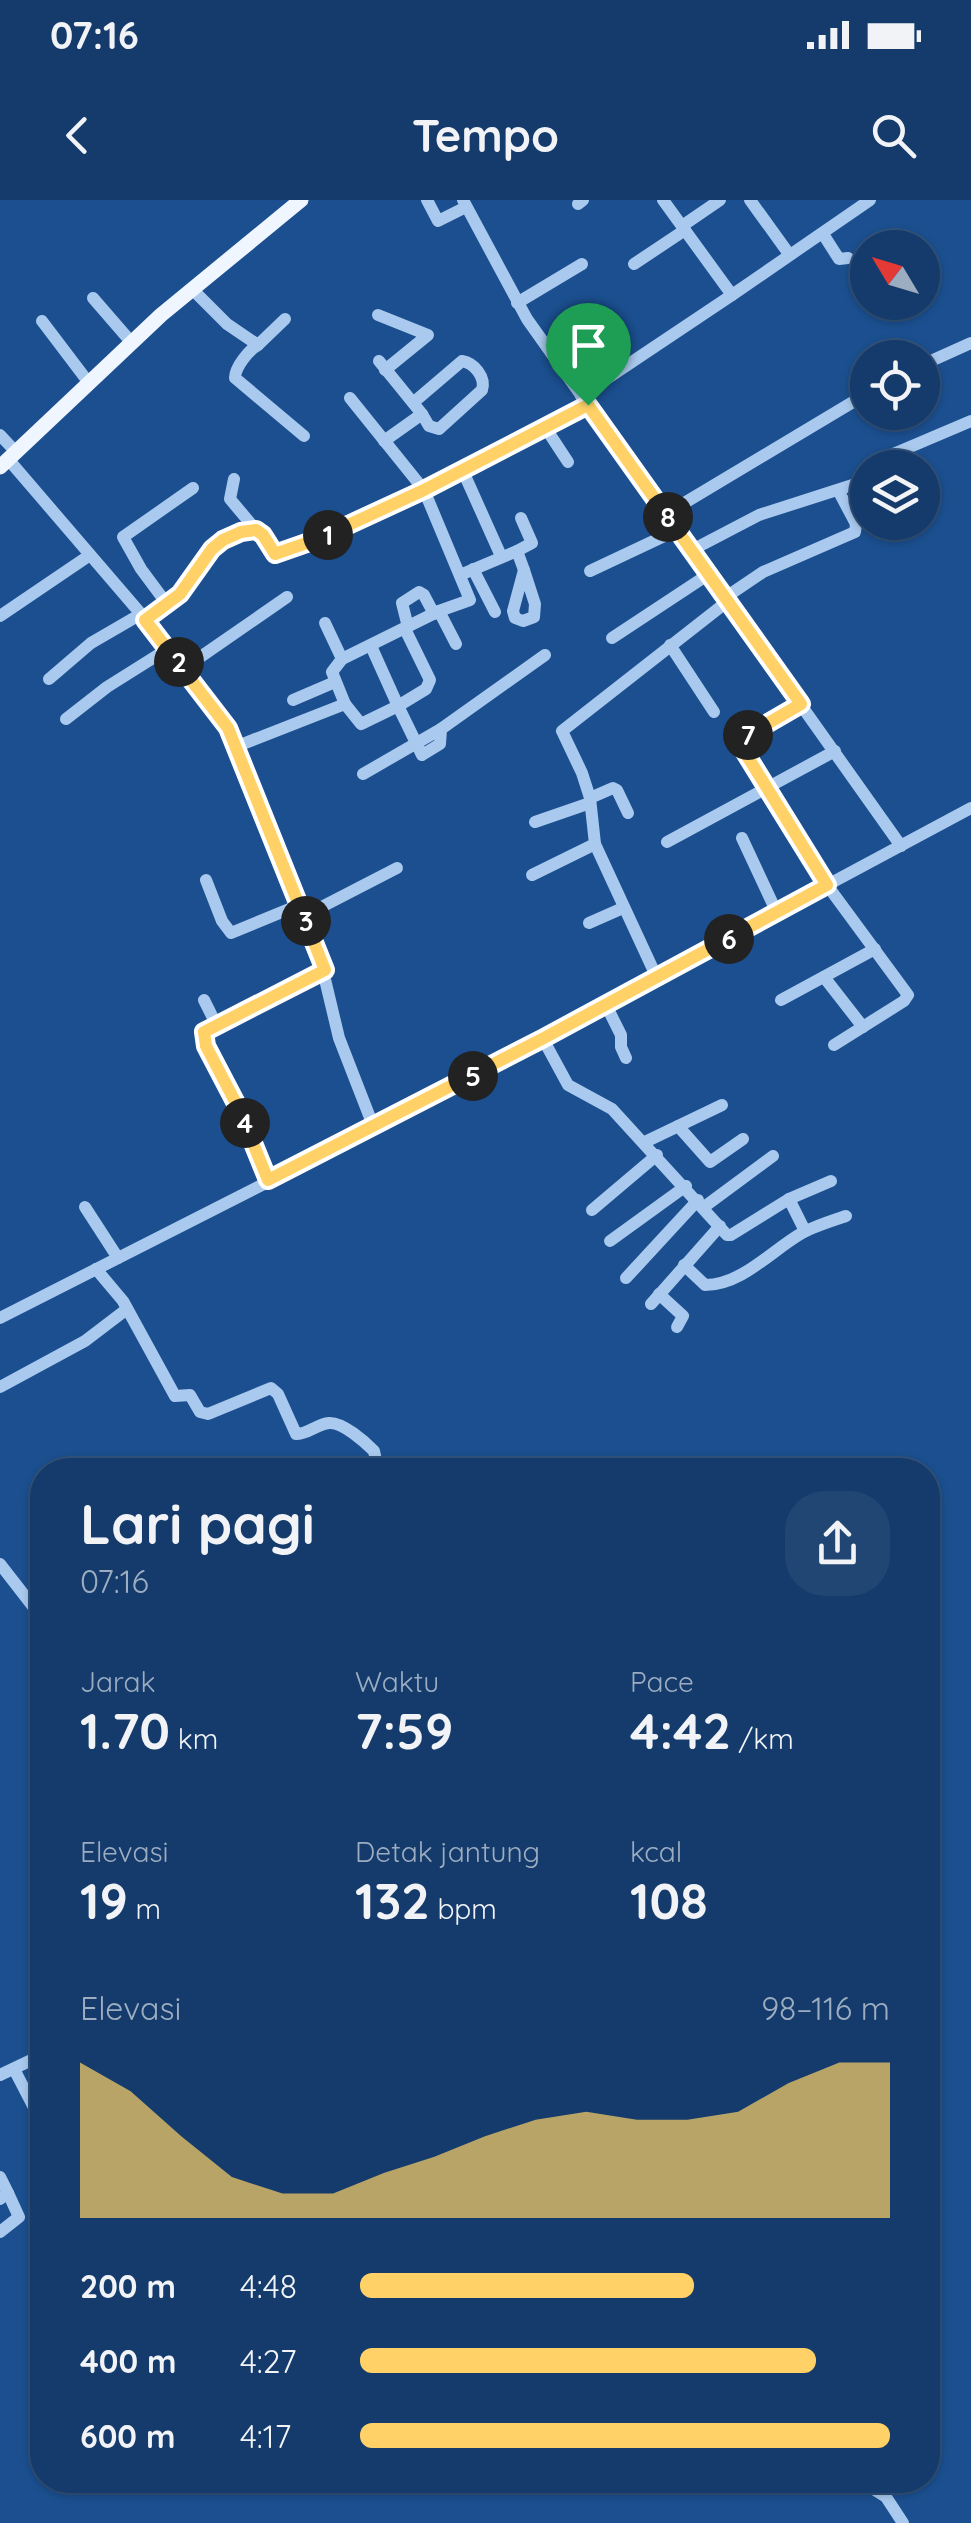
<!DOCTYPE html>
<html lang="id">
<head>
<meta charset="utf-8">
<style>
	:root { --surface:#143b6b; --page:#214673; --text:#f1f3f6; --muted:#9dadc1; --line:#33557e; --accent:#ffd166 }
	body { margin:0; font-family:Quicksand,sans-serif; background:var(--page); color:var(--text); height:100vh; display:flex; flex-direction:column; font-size:38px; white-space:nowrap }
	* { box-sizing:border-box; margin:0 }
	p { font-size:32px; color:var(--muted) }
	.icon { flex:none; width:55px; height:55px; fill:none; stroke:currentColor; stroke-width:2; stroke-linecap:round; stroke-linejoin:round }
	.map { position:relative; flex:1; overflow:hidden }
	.drawer { position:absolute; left:30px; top:1258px; width:910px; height:1035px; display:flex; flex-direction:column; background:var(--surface); border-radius:40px; box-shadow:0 2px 8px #0004,0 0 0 2px var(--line) }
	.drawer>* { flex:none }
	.needle { width:65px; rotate:308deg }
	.buttons { position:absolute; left:850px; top:30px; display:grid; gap:20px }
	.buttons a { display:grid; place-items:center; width:90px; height:90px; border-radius:50%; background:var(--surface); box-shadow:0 2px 8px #0004,0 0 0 2px var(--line); font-size:50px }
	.pin { position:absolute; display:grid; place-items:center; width:85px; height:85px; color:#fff; margin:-102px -42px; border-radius:50% 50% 50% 0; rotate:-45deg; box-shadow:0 0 10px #0007 }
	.pin .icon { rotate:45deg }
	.km { position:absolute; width:50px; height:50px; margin:-25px; border-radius:50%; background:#222; color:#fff; font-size:28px; line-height:50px; text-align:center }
	.round { display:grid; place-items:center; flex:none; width:105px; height:105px; border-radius:40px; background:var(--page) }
	.overview { display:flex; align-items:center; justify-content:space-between; height:170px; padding:0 50px }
	h1 { font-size:55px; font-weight:700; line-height:75px }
	.figures { display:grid; grid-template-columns:repeat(3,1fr); gap:15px; height:170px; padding:10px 50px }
	.figures div { display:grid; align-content:center }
	.figures b { font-size:50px; font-weight:700 }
	.figures small { font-size:28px; font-weight:400 }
	.figures p { font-size:28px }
	.chart { height:280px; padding:20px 50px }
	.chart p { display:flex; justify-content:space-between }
	.chart svg { width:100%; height:180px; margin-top:10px; fill:var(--accent); opacity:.7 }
	ul { padding:0 50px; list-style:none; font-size:32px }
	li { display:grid; grid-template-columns:160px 120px 1fr; align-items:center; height:75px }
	li i { height:25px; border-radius:12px; background:var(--accent) }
	.status { display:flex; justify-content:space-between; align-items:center; height:70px; padding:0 50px; background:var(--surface); direction:ltr }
	.status svg { height:28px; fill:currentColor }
	header { display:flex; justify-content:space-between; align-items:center; height:130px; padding:0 50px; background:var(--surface); font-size:45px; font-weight:700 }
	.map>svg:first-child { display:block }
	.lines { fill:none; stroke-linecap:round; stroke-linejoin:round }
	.minor { stroke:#a9c9ee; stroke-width:12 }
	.major { stroke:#f0f6ff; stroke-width:15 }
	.route-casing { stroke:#fff; stroke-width:20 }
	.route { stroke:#ffd166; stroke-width:12 }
</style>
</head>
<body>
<div class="status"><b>07:16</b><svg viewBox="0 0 49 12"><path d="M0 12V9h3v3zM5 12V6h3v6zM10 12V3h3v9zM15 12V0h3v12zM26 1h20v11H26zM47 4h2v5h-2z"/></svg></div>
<header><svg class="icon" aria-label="back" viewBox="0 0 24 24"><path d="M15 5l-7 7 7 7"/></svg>Tempo<svg class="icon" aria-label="search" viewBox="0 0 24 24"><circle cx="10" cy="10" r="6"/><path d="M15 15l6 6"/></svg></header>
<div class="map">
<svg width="971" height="2323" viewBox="0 0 971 2323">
	<rect width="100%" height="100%" fill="#1b4f8f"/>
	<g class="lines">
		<g class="minor">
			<path d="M427,0L438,21L466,7"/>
			<path d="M463,0L527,119L901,646"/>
			<path d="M750,0L789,54"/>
			<path d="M578,4L583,0"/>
			<path d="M682,26L720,0"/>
			<path d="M823,34L839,59L848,58"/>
			<path d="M634,64L685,30"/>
			<path d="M192,89L227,124L258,145C249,150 235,167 235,178L304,236"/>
			<path d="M732,95L870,0"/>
			<path d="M93,98L132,143"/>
			<path d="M517,103L582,64"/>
			<path d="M378,115L428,135L385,170"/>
			<path d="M42,121L89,183"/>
			<path d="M258,145L285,119"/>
			<path d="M379,161L422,214L384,241"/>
			<path d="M922,165L971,143"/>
			<path d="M581,196L732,95L663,0"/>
			<path d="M414,202L462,161C474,163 486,177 482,190L439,229L429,226L422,214"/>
			<path d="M545,227L568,262"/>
			<path d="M0,235L16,252"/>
			<path d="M8,259L141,414L224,521L318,750L339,838L374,928"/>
			<path d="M884,268L882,262L891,255L971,221"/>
			<path d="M462,269L501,356"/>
			<path d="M234,279L230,299L256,330"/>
			<path d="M666,314L868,193"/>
			<path d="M692,350L759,315L868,280"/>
			<path d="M517,351L532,343L521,318"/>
			<path d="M473,369L495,412"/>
			<path d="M524,370L535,404L534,417L523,421L515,418L513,411Z"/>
			<path d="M590,371L677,330"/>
			<path d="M460,375L517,351L524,370"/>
			<path d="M726,397L763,372L855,332L856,324L838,290"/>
			<path d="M167,404L141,369L123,337L193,288"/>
			<path d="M439,411L456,444"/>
			<path d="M0,416L90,355"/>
			<path d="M145,419C158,410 173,401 184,390C209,364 211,331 256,330L263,335L275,354L319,339L424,290L588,205"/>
			<path d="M325,423L342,459"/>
			<path d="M408,427L402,403L419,392L424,395L434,414"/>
			<path d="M612,438L709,374"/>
			<path d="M670,445L714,512"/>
			<path d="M371,446L398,506L426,489L430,480L405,429"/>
			<path d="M183,469L287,397"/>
			<path d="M49,479L91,443L141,414"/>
			<path d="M293,500L335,482"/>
			<path d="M345,504L332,472L342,459L439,411L470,400L424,290L350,198"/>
			<path d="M801,504L747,536L741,546L827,685L908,795L904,801L834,845"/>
			<path d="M66,519L107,487L169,448"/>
			<path d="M235,547L345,504L361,524L398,506L422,555L440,544L441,529L545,455"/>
			<path d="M363,574L441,529"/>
			<path d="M590,598L613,588L617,590L628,613"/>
			<path d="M535,622L590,603"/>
			<path d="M742,638L777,713"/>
			<path d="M667,642L835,551"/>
			<path d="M532,675L595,644"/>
			<path d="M206,680L222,721L231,733L299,705"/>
			<path d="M304,716L397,668"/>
			<path d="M589,723L623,708"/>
			<path d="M824,777L863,827"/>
			<path d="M657,778L595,644L590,598L582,573L562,531L728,401"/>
			<path d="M204,800L216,824"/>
			<path d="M781,800L875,749"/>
			<path d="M606,805L621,835V847L626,858"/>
			<path d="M543,839L568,885L612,909L727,1035H731L789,999L805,1031"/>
			<path d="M678,926L710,962L743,939"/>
			<path d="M645,942L722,905"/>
			<path d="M268,979L240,911L206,846L204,832L325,770"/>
			<path d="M789,999L831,981"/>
			<path d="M85,1007L118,1058"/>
			<path d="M704,1007L773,956"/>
			<path d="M592,1010L657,955"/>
			<path d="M610,1041L686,986"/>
			<path d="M684,1065L705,1085C742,1085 772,1050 802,1033C815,1026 831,1021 846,1016"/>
			<path d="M96,1069L123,1101L175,1196L190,1195L200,1212L208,1214L271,1188L278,1194L296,1234C308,1234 317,1224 329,1223C343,1222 365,1242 374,1251L378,1270"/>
			<path d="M626,1078L698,1000"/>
			<path d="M659,1094L683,1116L677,1127"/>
			<path d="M651,1104L720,1026"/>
			<path d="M0,1118L374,928L971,608"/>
			<path d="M0,1187L85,1141L127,1109"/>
			<path d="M0,1364L42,1418"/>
			<path d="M14,1869L42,1923"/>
			<path d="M0,1875L42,1855"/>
			<path d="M0,1977L8,1993L0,1999"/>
			<path d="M0,2032L19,2017L8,1993"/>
			<path d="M859,2280L886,2297L903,2323"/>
		</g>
		<path class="major" d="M0,267L161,115L301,0"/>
	</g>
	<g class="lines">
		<g class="route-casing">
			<path id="route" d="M588,205L801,504L746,536L741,546L827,685L544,838L268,980L240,911L206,846L204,832L325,770L228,528L145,420L180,394L212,349L223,340L241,332L256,330L263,335L275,354L318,339L424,290Z"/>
		</g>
		<use href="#route" class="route"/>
	</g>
</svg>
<div class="buttons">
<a><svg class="needle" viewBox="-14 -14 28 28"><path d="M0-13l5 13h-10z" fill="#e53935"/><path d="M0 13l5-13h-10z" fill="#9dadc1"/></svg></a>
<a><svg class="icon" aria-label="locate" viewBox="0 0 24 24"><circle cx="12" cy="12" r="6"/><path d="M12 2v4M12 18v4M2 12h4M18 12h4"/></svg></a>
<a><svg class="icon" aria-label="layers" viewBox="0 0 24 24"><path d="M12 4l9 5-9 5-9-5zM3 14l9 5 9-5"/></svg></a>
</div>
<div class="pin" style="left:588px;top:205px;background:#1e9e55"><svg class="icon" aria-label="arrive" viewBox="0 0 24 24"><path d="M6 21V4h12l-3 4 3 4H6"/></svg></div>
<b class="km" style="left:328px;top:335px">1</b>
<b class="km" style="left:179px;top:462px">2</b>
<b class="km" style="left:306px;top:721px">3</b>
<b class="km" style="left:245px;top:923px">4</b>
<b class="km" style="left:473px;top:876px">5</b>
<b class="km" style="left:729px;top:739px">6</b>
<b class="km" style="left:748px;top:535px">7</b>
<b class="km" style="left:668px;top:317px">8</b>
<section class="drawer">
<div class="overview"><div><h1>Lari pagi</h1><p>07:16</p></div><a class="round"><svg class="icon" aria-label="share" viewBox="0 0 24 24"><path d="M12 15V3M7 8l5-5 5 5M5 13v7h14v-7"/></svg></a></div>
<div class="figures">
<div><p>Jarak</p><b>1.70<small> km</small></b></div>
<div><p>Waktu</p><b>7:59</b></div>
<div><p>Pace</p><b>4:42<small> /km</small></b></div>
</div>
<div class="figures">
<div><p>Elevasi</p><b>19<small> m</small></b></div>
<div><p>Detak jantung</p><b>132<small> bpm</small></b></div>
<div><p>kcal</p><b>108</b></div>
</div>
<div class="chart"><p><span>Elevasi</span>98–116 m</p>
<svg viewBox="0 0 160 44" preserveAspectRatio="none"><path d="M0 44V6L10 13L20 24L30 34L40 38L50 38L60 33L70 29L80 24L90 20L100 18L110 20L120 20L130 18L140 11L150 6L160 6V44z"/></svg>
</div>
<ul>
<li><b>200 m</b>4:48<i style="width:63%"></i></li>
<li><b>400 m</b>4:27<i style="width:86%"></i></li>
<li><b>600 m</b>4:17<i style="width:100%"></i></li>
</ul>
</section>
</div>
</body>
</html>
